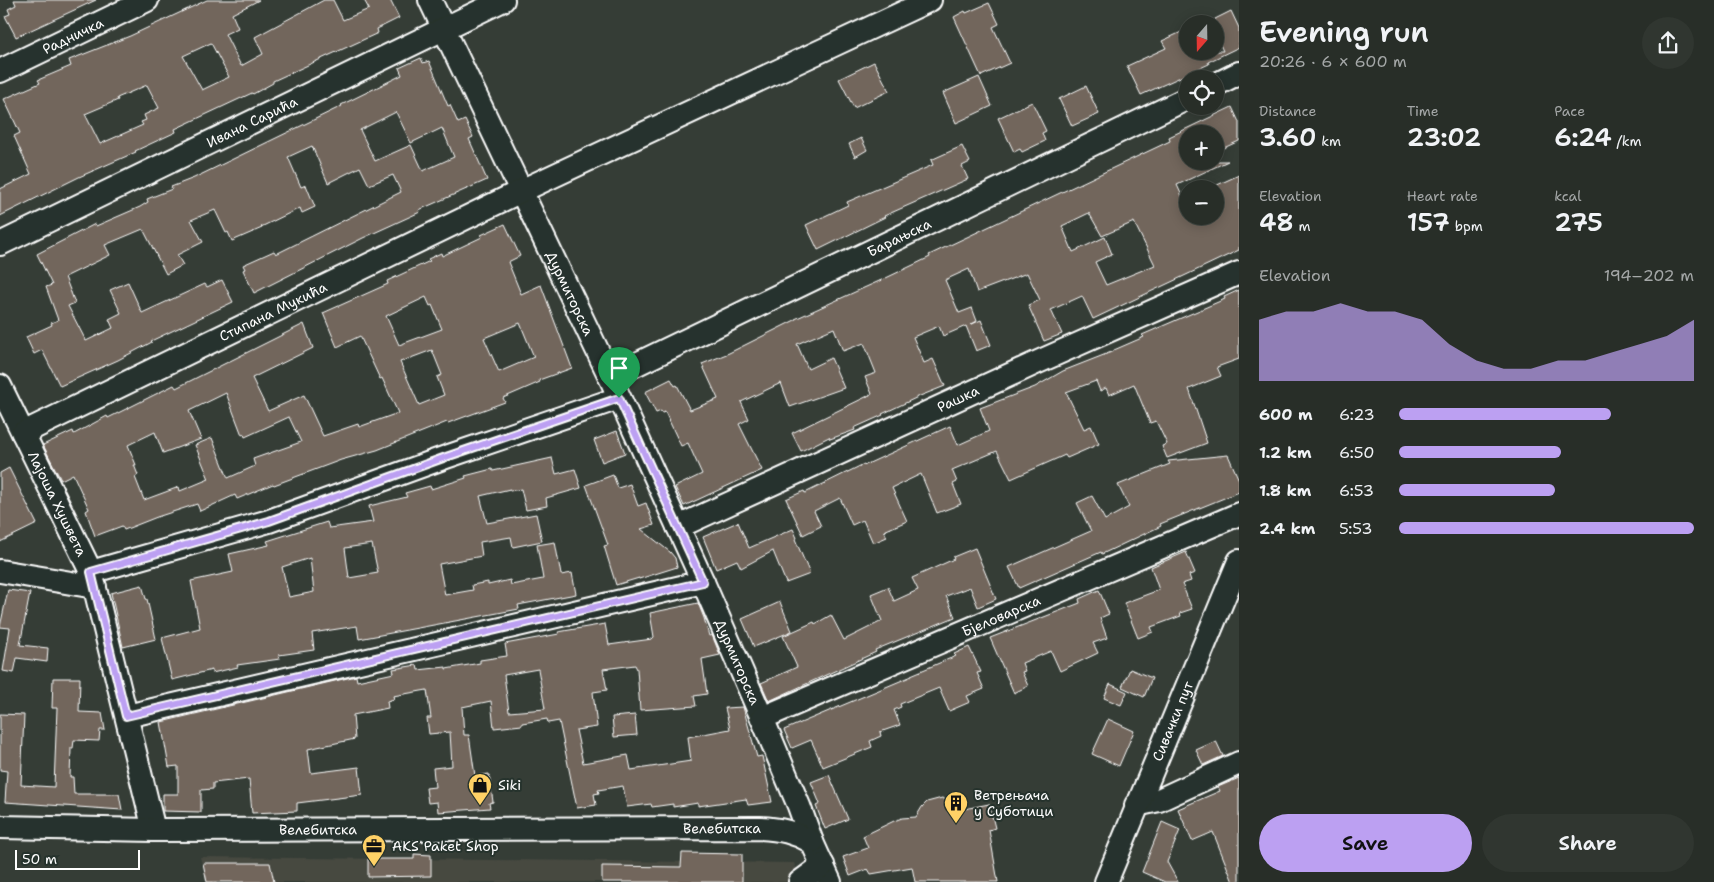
<!DOCTYPE html>
<html lang="en">
<head>
<meta charset="utf-8">
<style>
	:root { --surface:#282e28; --page:#303630; --text:#f1f3f6; --muted:#a5a8a8; --line:#444a45; --accent:#bca0f2 }
	body { margin:0; font-family:"Shantell Sans",sans-serif; background:var(--page); color:var(--text); height:100vh; display:flex; flex-direction:column; font-size:19px; white-space:nowrap }
	* { box-sizing:border-box; margin:0 }
	p { font-size:16px; color:var(--muted) }
	.icon { flex:none; width:28px; height:28px; fill:none; stroke:currentColor; stroke-width:2; stroke-linecap:round; stroke-linejoin:round }
	.map { position:relative; flex:1; overflow:hidden }
	.drawer { display:flex; flex-direction:column; background:var(--surface); width:475px }
	.drawer>* { flex:none }
	.needle { width:32px; rotate:200deg }
	.tools { position:absolute; left:1179px; top:15px; display:grid; gap:10px }
	.tools a { display:grid; place-items:center; width:45px; height:45px; border-radius:50%; background:var(--surface); box-shadow:0 2px 12px #0003,0 0 0 1px var(--line); font-size:25px }
	.scale { position:absolute; left:15px; bottom:12px; width:125px; box-sizing:border-box; padding-left:5px; border:2px solid #fff; border-top:0; font-size:14px; line-height:18px; white-space:nowrap; color:#fff; -webkit-text-stroke:4px #26332d; paint-order:stroke }
	.pin { position:absolute; display:grid; place-items:center; width:42px; height:42px; color:#fff; margin:-51px -21px; border-radius:50% 50% 50% 0; rotate:-45deg; box-shadow:0 0 5px #0007 }
	.pin .icon { rotate:45deg }
	.round { display:grid; place-items:center; flex:none; width:52px; height:52px; border-radius:26px; background:var(--page) }
	.head { display:flex; align-items:center; justify-content:space-between; height:85px; padding:0 20px }
	h1 { font-size:28px; font-weight:600; line-height:38px }
	.figures { display:grid; grid-template-columns:repeat(3,1fr); gap:8px; height:85px; padding:5px 20px }
	.figures div { display:grid; align-content:center }
	.figures b { font-size:25px; font-weight:600 }
	.figures small { font-size:14px; font-weight:400 }
	.figures p { font-size:14px }
	.chart { height:140px; padding:10px 20px }
	.chart p { display:flex; justify-content:space-between }
	.chart svg { width:100%; height:90px; margin-top:5px; fill:var(--accent); opacity:.7 }
	.primary-button { display:flex; gap:10px; margin-top:auto; padding:10px 20px }
	.primary-button a { flex:1; height:58px; border-radius:30px; background:var(--accent); color:#111; font-size:20px; font-weight:600; line-height:58px; text-align:center }
	.primary-button a+a { background:var(--page); color:var(--text) }
	ul { padding:0 20px; list-style:none; font-size:16px }
	li { display:grid; grid-template-columns:80px 60px 1fr; align-items:center; height:38px }
	li i { height:12px; border-radius:6px; background:var(--accent) }
	main { display:flex; flex:1; min-height:0 }
	.map>svg:first-child { display:block }
	.built { fill:#474941 }
	.building { fill:#72665c; stroke:#fff; fill-rule:evenodd }
	.lines { fill:none; stroke-linecap:round; stroke-linejoin:round }
	.minor-casing { stroke:#fff; stroke-width:26 }
	.minor { stroke:#26332d; stroke-width:22 }
	.route-casing { stroke:#fff; stroke-width:10 }
	.route { stroke:#bca0f2; stroke-width:6 }
	.labels { text-anchor:middle; stroke-width:4; stroke-linejoin:round; paint-order:stroke }
	.street-label { font-size:14px; fill:#fff; stroke:#26332d }
	.poi-label { font-size:14px; fill:#fff; stroke:#26332d; text-anchor:start }
</style>
</head>
<body>
<main>
<div class="map">
<svg width="1239" height="882" viewBox="0 0 1239 882">
	<rect width="100%" height="100%" fill="#353d36"/>
	<filter id="ink" filterUnits="userSpaceOnUse"><feTurbulence type="fractalNoise" baseFrequency=".02" numOctaves="2"/><feDisplacementMap in="SourceGraphic" scale="10" xChannelSelector="R" yChannelSelector="G"/><feConvolveMatrix kernelMatrix="1 2 1 2 8 2 1 2 1" color-interpolation-filters="sRGB"/></filter>
	<g filter="url(#ink)">
		<path class="built" d="M200,857L794,863L802,882H207Z"/>
		<g class="building">
			<path d="M14,0H96L16,37L5,16L10,14L8,9L16,5Z"/>
			<path d="M207,0H259L232,14L238,28L225,34L241,66L263,54L255,37L324,0H333L343,20L369,9L364,0H390L399,18L377,29L378,33L273,81V83L253,94L252,93L175,129L176,132L135,151L136,152L79,177L0,216V189L31,174L14,136L20,133L4,99L40,83L38,80L71,66L69,60L130,36ZM211,43L229,77L202,90L183,56ZM147,85L159,108L144,115L146,120L141,122L143,125L100,144L85,114L118,100L117,98Z"/>
			<path d="M989,3L999,24L993,27L1010,63L981,76L954,17L965,11L966,13Z"/>
			<path d="M1231,11L1239,28V47L1208,62L1209,64L1141,95L1127,66L1166,48L1162,41L1188,29V51H1223L1215,34V19Z"/>
			<path d="M421,58L423,63L429,61L448,106L450,105L458,123L465,120L473,137L469,139L487,180L419,210L420,212L363,238L254,293L243,270L245,269L243,265L274,251L276,254L401,192L393,175L369,185L360,167L328,183L312,146L288,157L301,187L306,185L315,207L302,213L300,208L261,227L262,228L232,241L228,232L226,233L215,210L191,220L203,242L177,255L183,265L166,274L143,229L105,245L110,255L65,277L75,303L68,306L86,341L113,328L109,319L121,313L110,290L128,282L142,313L205,284L207,287L222,280L233,302L151,341L152,342L118,360L60,386L42,350L34,354L26,337L52,325L51,323L58,320L46,287L52,285L37,254L95,224L96,226L140,207L148,202L147,199L172,189L171,187L194,178L342,106L341,105L402,75L399,68ZM396,112L411,143L442,128L454,157L423,171L411,145L375,161L360,130Z"/>
			<path d="M874,62L889,91L854,108L839,79Z"/>
			<path d="M979,77L992,106L956,123L943,93Z"/>
			<path d="M1086,86L1099,114L1072,126L1059,99Z"/>
			<path d="M1032,102L1046,131L1042,133L1045,141L1022,152L1020,149L1014,152L998,118Z"/>
			<path d="M1232,107L1239,122V141L1215,152V134H1188V161H1228L1177,185L1188,209V216H1215V186L1239,175V250L1093,319L1082,296L1051,310L1062,334L1044,341L1028,305L1040,300L1027,273L977,292L969,269L945,280L959,313L972,308L977,321L970,325L981,320L991,345L976,351L966,326L943,336L939,326L913,337L924,363L933,359L945,386L920,396L882,414L883,415L854,428L855,430L830,439L829,437L801,451L792,433L872,394L865,377L876,373L864,343L843,351L834,328L797,344L808,369L831,358L844,388L790,407L781,383L741,402L749,419L739,424L762,470L684,506L675,487L702,474L688,443L681,446L665,412L662,413L661,411L656,413L645,392L671,379L675,386L677,385L690,410L718,399L702,364L729,353L795,320V319L886,278L930,257L929,255L1170,141L1169,137ZM1089,213L1102,236L1134,222L1155,265L1106,285L1095,262L1112,254L1105,237L1073,252L1062,226Z"/>
			<path d="M861,138L867,150L855,157L849,144Z"/>
			<path d="M962,146L970,162L962,166L968,179L884,216L885,217L818,250L806,225L848,205L847,202L933,165L931,160Z"/>
			<path d="M505,224L520,256L508,262L521,294L541,285L572,368L539,380L540,382L503,398L505,402L448,423L447,422L377,450L341,460L274,485L273,484L237,499L235,495L200,511L197,504L157,517L124,530L122,526L95,536L86,511L89,509L73,474L61,480L43,445L73,431L74,434L107,416L108,418L174,385L176,388L304,324L313,348L252,378L268,411L304,395L323,436L358,424L359,427L398,413L382,378L380,379L360,336L337,347L323,313L388,284L387,281L430,261L428,259L441,253L442,256L482,237L481,235ZM426,297L430,306L432,305L442,329L399,345L386,316ZM520,323L534,357L499,372L484,338ZM432,350L442,375L437,377L444,395L419,405L400,362ZM226,393L242,435L244,434L245,437L289,417L301,442L253,459L255,466L228,478L212,438L195,445L209,479L180,491L179,487L144,500L135,477L138,475L134,465H136L128,445L155,432L163,453L201,439L189,411Z"/>
			<path d="M1239,290V359L1217,367L1221,376L1189,389L1207,443L1167,458L1162,446L1167,444L1156,421L1150,423L1134,384L1109,395L1106,388L1100,391L1096,381L1066,392L1084,429L1091,426L1099,444L1067,458L1065,455L1011,479L997,451L952,470L957,482L953,484L961,504L937,513L921,474L892,488L907,521L884,531L887,537L873,543L863,520L852,525L840,498L814,511L821,526L803,535L786,499L804,491L805,493L864,464L865,465L950,426L958,445L989,431L980,408L1035,387L1063,371L1114,351V350L1144,337L1142,335L1225,299L1224,297Z"/>
			<path d="M617,431L625,453L602,462L594,440Z"/>
			<path d="M1228,455L1239,480V492L1160,524L1161,526L1102,554L1101,552L1019,588L1009,567L1091,531L1077,503L1092,496L1105,520L1129,507L1118,485L1170,464L1168,461Z"/>
			<path d="M552,458L556,474L575,469L581,488L546,498L547,506L526,510L521,489L510,491V489L480,496L487,523L536,514L542,541L513,547L511,537L480,542L482,556L439,564L445,595L473,590L472,585L488,582V585L510,580L511,585L543,579L537,545L555,542L561,575L572,573L576,594L518,605L519,609L359,639L357,626L312,633L314,650L279,655L280,659L237,665L238,667L212,673V670L172,680L162,638L200,628L191,581L233,572L229,554L269,545L267,541L327,522L329,528L373,522L369,506L407,497L405,493L430,486L431,489L466,478L465,476L492,469L493,471ZM372,544L378,573L349,578L345,548ZM310,558L314,592L289,597L282,567Z"/>
			<path d="M9,468L37,524L0,542V473Z"/>
			<path d="M613,475L618,488L630,484L638,506L646,503L654,525L641,529L670,552L675,558L677,567L639,579V578L616,585L604,546L608,545L586,485Z"/>
			<path d="M738,522L749,548L793,529L797,538L795,539L810,574L786,583L773,551L741,568L737,560L716,569L703,537Z"/>
			<path d="M975,548L996,599L978,607L970,587L946,596L955,617L875,650L876,652L852,663L769,701L761,683L797,667L783,636L814,622L815,624L831,615L844,640L882,621L871,594L888,587L894,601L918,590L912,578L954,559L953,557Z"/>
			<path d="M1186,552L1195,573L1189,575L1191,581L1182,584L1192,609L1180,613L1181,616L1151,627L1153,632L1138,638L1124,603L1159,590L1151,567Z"/>
			<path d="M142,585L146,599H147L156,639L123,647L111,593Z"/>
			<path d="M8,590L30,593L20,645L48,648L47,662L17,658L14,673L3,671L10,628L0,627Z"/>
			<path d="M1099,590L1109,614L1100,618L1107,638L1093,643L1098,653L1060,671L1051,651L1022,663L1025,671L1022,672L1028,686L1014,693L990,638L1080,603L1079,599Z"/>
			<path d="M780,602L792,631L754,647L742,619Z"/>
			<path d="M698,603L704,618L709,636L712,635L720,655L702,659L707,694L694,696L696,706L640,710L637,669L635,665L603,669L607,690L593,692L597,727L576,730L583,763L628,755L631,770L691,761L688,737L730,729L725,708L743,707L757,757L762,756L772,802L748,805L746,799L698,806V803L673,807V804L652,807L651,804L627,807L623,786L598,790L599,793L594,794L596,805L577,808L559,721L548,723L547,719L522,723V725L494,728L491,701L462,707L464,735H469L475,776L489,774L493,802L489,803L490,808L438,812L437,802L428,803L426,788L435,787L433,768L452,766L450,732L429,734L427,718H431L427,690L393,696L394,699L387,701L388,708L353,715L355,739L308,749L311,773L359,767L362,795L297,803V811L252,813L249,779L213,783V789L201,790V812L163,811V794H178V766L169,767L161,722L356,676L357,681L394,673L393,669L417,665L418,670L446,667V669L480,663V660L507,656L505,644L559,634L558,632L605,624L609,645L652,639L654,637L650,613ZM538,669L545,709L509,712L504,675Z"/>
			<path d="M969,647L981,672L977,673L984,689L967,696L970,702L949,711L939,688L900,704L901,707L894,710L900,725L880,732L881,736L870,741L872,747L823,767L811,740L792,748L784,730L912,676L911,675L956,656L954,654Z"/>
			<path d="M1130,669L1152,678L1144,697L1122,687Z"/>
			<path d="M53,678H80L79,712L102,713L105,730H100L99,741L74,740L73,748H71L70,777H73L74,794H119L122,810L5,802L7,771L0,770V714L24,715L21,785L54,787L57,708H52Z"/>
			<path d="M1110,684L1127,692L1121,705L1104,698Z"/>
			<path d="M635,715L637,735L614,737L612,717Z"/>
			<path d="M1108,719L1134,731L1119,766L1092,754Z"/>
			<path d="M1216,741L1223,756L1203,765L1196,750Z"/>
			<path d="M829,775L848,819L825,829L816,806L820,804L811,782Z"/>
			<path d="M1239,778V882H1233L1213,832L1192,841L1178,809L1220,791L1218,787Z"/>
			<path d="M942,798L955,804L959,810L989,804L995,828L989,830L998,882H915L912,867L871,874L868,869L850,876L843,857L868,848L863,836L894,821L902,818L916,817L922,807L927,802Z"/>
			<path d="M1162,822L1180,830L1167,862L1178,882H1165L1142,872Z"/>
			<path d="M682,853L742,854V882H602V866L681,867Z"/>
			<path d="M414,854L431,855V876L368,877V859H414Z"/>
			<path d="M203,863H270L274,882H207Z"/>
		</g>
		<g class="lines">
			<g class="minor-casing">
				<g id="minor">
					<path id="s1" d="M430,0L610,377L703,582L762,718L799,806L812,842L830,882"/>
					<path id="s2" d="M0,71L147,0"/>
					<path d="M1215,85L1239,73"/>
					<path id="s3" d="M0,244L503,0"/>
					<path id="s4" d="M610,377L1188,98"/>
					<path id="s5" d="M0,386L91,572L154,830"/>
					<path id="s6" d="M23,433L521,191L930,0"/>
					<path id="s7" d="M678,527L1038,362L1239,273"/>
					<path d="M0,571L95,587"/>
					<path d="M91,572L269,521L446,457L619,398"/>
					<path d="M127,716L703,582"/>
					<path id="s8" d="M762,718L1239,514"/>
					<path d="M1136,805L1159,800L1239,763"/>
					<path id="s9" d="M0,827L154,830L760,828C780,829 795,832 812,842"/>
					<path d="M800,882L823,865"/>
					<path id="s10" d="M1106,882L1239,561"/>
				</g>
			</g>
			<use href="#minor" class="minor"/>
		</g>
	</g>
	<g class="lines" filter="url(#ink)">
		<g class="route-casing">
			<path id="route" d="M619,398L703,582L126,716L91,572L269,521L446,457Z"/>
		</g>
		<use href="#route" class="route"/>
	</g>
	<defs>
		<g id="shop-pin" transform="scale(1.25)"><path d="M0 17L-7.5 6A9.5 9.5 0 1 1 7.5 6Z" fill="#ffd166" stroke="#26332d"/><path d="M-5-2.5h2.3a2.7 3.5 0 0 1 5.4 0H5L5.5 6h-11ZM-1.5-2.5h3a1.5 2.3 0 0 0-3 0Z" fill="#111"/></g>
		<g id="building-pin" transform="scale(1.25)"><path d="M0 17L-7.5 6A9.5 9.5 0 1 1 7.5 6Z" fill="#ffd166" stroke="#26332d"/><path d="M-4-6H4V6H1V3H-1V6H-4ZM-2.5-4.3h1.7v1.8h-1.7ZM.8-4.3h1.7v1.8H.8ZM-2.5-1h1.7V.8h-1.7ZM.8-1h1.7V.8H.8Z" fill="#111"/></g>
		<g id="office-pin" transform="scale(1.25)"><path d="M0 17L-7.5 6A9.5 9.5 0 1 1 7.5 6Z" fill="#ffd166" stroke="#26332d"/><path d="M-6-3h4V-5.5h4V-3h4V5H-6ZM-1-4.5V-3h2v-1.5ZM-6 0V1H6V0Z" fill="#111"/></g>
	</defs>
	<g fill-rule="evenodd">
		<use href="#shop-pin" x="480" y="785"/>
		<use href="#building-pin" x="956" y="803"/>
		<use href="#office-pin" x="374" y="846"/>
	</g>
	<g class="labels">
		<g class="street-label">
			<text dy="5" stroke="none"><textPath href="#s2" startOffset="81">Радничка</textPath></text>
			<text dy="5" stroke="none"><textPath href="#s3" startOffset="280">Ивана Сарића</textPath></text>
			<text dy="5" stroke="none"><textPath href="#s4" startOffset="321">Барањска</textPath></text>
			<text dy="5" stroke="none"><textPath href="#s1" startOffset="325">Дурмиторска</textPath></text>
			<text dy="5" stroke="none"><textPath href="#s6" startOffset="278">Стипана Мукића</textPath></text>
			<text dy="5" stroke="none"><textPath href="#s7" startOffset="308">Рашка</textPath></text>
			<text dy="5" stroke="none"><textPath href="#s5" startOffset="131">Лајоша Хушвета</textPath></text>
			<text dy="5" stroke="none"><textPath href="#s8" startOffset="260">Бјеловарска</textPath></text>
			<text dy="5" stroke="none"><textPath href="#s1" startOffset="730">Дурмиторска</textPath></text>
			<text dy="5" stroke="none"><textPath href="#s10" startOffset="174">Сивачки пут</textPath></text>
			<text dy="5" stroke="none"><textPath href="#s9" startOffset="722">Велебитска</textPath></text>
			<text dy="5" stroke="none"><textPath href="#s9" startOffset="318">Велебитска</textPath></text>
		</g>
		<g class="poi-label">
			<text x="498" y="790">Siki</text>
			<text x="974" y="800">Ветрењача<tspan x="974" dy="16">у Суботици</tspan></text>
			<text x="392" y="851">AKS Paket Shop</text>
		</g>
	</g>
</svg>
<div class="tools">
<a><svg class="needle" viewBox="-14 -14 28 28"><path d="M0-13l5 13h-10z" fill="#e53935"/><path d="M0 13l5-13h-10z" fill="#a5a8a8"/></svg></a>
<a><svg class="icon" aria-label="locate" viewBox="0 0 24 24"><circle cx="12" cy="12" r="6"/><path d="M12 2v4M12 18v4M2 12h4M18 12h4"/></svg></a>
<a>+</a>
<a>−</a>
</div>
<div class="scale">50 m</div>
<div class="pin" style="left:619px;top:398px;background:#1e9e55"><svg class="icon" aria-label="arrive" viewBox="0 0 24 24"><path d="M6 21V4h12l-3 4 3 4H6"/></svg></div>
</div>
<section class="drawer">
<div class="head"><div><h1>Evening run</h1><p>20:26 · 6 × 600 m</p></div><a class="round"><svg class="icon" aria-label="share" viewBox="0 0 24 24"><path d="M12 15V3M7 8l5-5 5 5M5 13v7h14v-7"/></svg></a></div>
<div class="figures">
<div><p>Distance</p><b>3.60<small> km</small></b></div>
<div><p>Time</p><b>23:02</b></div>
<div><p>Pace</p><b>6:24<small> /km</small></b></div>
</div>
<div class="figures">
<div><p>Elevation</p><b>48<small> m</small></b></div>
<div><p>Heart rate</p><b>157<small> bpm</small></b></div>
<div><p>kcal</p><b>275</b></div>
</div>
<div class="chart"><p><span>Elevation</span>194–202 m</p>
<svg viewBox="0 0 160 44" preserveAspectRatio="none"><path d="M0 44V14L10 10L20 10L30 6L40 10L50 10L60 14L70 26L80 34L90 38L100 38L110 34L120 34L130 30L140 26L150 22L160 14V44z"/></svg>
</div>
<ul>
<li><b>600 m</b>6:23<i style="width:72%"></i></li>
<li><b>1.2 km</b>6:50<i style="width:55%"></i></li>
<li><b>1.8 km</b>6:53<i style="width:53%"></i></li>
<li><b>2.4 km</b>5:53<i style="width:100%"></i></li>
</ul>
<div class="primary-button"><a>Save</a><a>Share</a></div>
</section>
</main>
</body>
</html>
